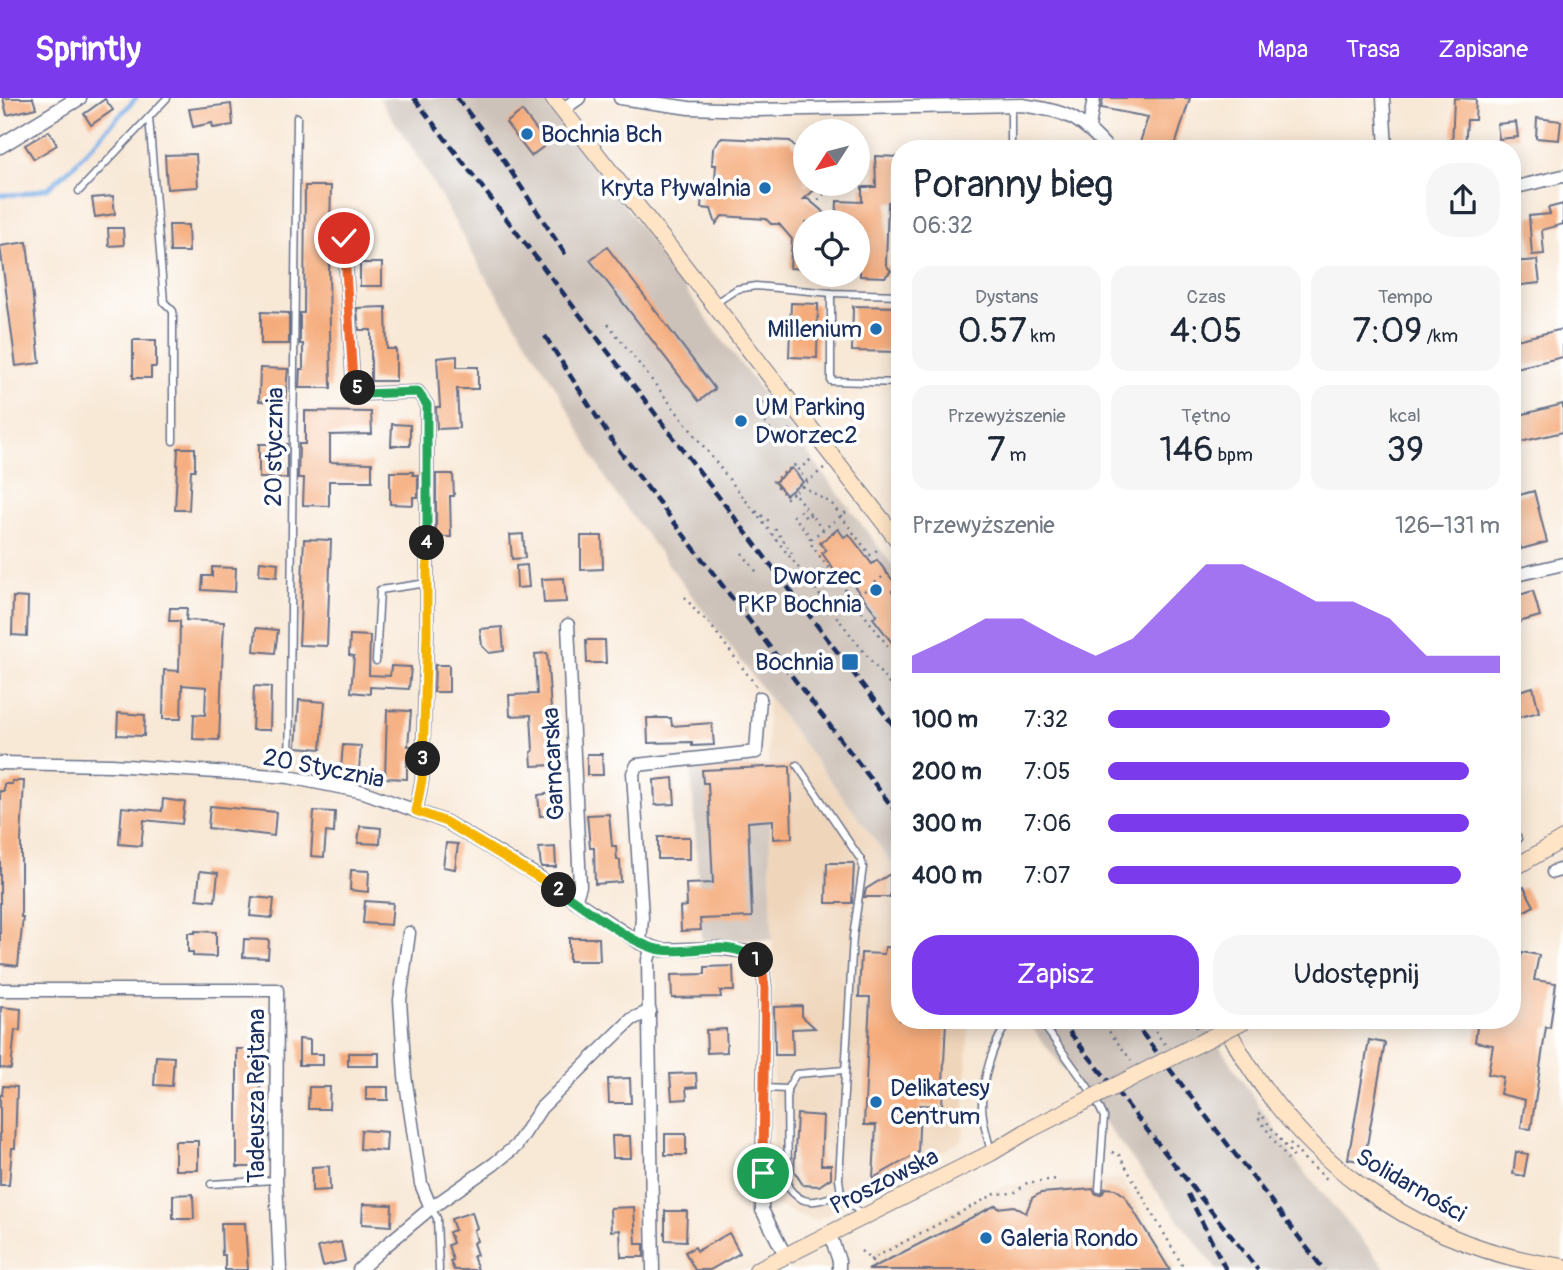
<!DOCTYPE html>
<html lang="pl">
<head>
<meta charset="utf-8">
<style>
	:root { --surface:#fff; --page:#f6f6f7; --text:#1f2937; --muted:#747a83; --accent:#7c3aed }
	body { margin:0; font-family:Pangolin,sans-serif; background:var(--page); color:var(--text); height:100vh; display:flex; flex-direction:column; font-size:26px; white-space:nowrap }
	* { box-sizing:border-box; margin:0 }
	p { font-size:23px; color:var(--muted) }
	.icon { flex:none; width:38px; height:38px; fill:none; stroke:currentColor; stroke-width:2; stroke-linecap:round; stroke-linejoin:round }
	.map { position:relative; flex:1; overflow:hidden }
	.details { position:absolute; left:891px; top:42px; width:630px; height:889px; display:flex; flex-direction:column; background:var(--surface); border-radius:28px; box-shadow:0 4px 18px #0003 }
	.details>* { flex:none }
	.needle { width:46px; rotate:234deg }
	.buttons { position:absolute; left:793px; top:21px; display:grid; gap:14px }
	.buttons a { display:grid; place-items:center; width:77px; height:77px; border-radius:50%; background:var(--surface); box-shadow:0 4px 18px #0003; font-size:35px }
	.pin { position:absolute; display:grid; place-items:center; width:60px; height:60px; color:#fff; margin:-30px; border:4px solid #fff; border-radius:50%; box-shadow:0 2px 7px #0007 }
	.km { position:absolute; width:35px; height:35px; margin:-18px; border-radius:50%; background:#222; color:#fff; font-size:19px; line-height:35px; text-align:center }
	.round { display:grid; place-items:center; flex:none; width:74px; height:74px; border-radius:28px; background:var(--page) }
	.overview { display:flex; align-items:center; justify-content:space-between; height:119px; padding:0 21px }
	h1 { font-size:38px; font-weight:600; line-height:52px }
	.figures { display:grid; grid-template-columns:repeat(3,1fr); gap:10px; height:119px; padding:7px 21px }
	.figures div { display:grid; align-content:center; border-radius:18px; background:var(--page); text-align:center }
	.figures b { font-size:35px; font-weight:600 }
	.figures small { font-size:19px; font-weight:400 }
	.figures p { font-size:19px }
	.chart { height:196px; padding:14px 21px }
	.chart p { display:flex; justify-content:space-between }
	.chart svg { width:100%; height:126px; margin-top:7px; fill:var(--accent); opacity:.7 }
	.primary-button { display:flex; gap:14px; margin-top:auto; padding:14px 21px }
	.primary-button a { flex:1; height:80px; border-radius:28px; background:var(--accent); color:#fff; font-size:28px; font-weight:600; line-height:80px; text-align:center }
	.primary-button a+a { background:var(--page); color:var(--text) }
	ul { padding:0 21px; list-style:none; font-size:23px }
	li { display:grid; grid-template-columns:112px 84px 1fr; align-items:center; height:52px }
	li i { height:18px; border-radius:9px; background:var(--accent) }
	header { display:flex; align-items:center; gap:42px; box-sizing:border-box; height:98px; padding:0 35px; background:var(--accent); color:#fff }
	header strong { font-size:33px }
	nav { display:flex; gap:38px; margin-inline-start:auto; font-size:24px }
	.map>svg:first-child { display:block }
	.built { fill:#efd6bb }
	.industrial { fill:#cdc2b9 }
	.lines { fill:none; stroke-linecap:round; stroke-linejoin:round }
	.stream { stroke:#7aafe8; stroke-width:4.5 }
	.building { fill:#f5ac7c }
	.service-casing { stroke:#687088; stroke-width:9 }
	.minor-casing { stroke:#687088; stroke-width:15 }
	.tertiary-casing { stroke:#687088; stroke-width:17 }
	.secondary-casing { stroke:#687088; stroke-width:18 }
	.path { stroke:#687088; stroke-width:2.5; stroke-dasharray:2 5; stroke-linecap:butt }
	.service { stroke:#fff; stroke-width:6 }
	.minor { stroke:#fff; stroke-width:12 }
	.tertiary { stroke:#fff; stroke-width:14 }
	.secondary { stroke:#ffe4c6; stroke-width:16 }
	.rail { stroke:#1b2f5e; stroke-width:4.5; stroke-dasharray:10 5; stroke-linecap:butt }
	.secondary-bridge-casing { stroke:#687088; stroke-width:18; stroke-linecap:butt }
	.secondary-bridge { stroke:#ffe4c6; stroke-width:16 }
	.split-1-casing { stroke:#fff; stroke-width:14 }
	.split-2-casing { stroke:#fff; stroke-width:14 }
	.split-3-casing { stroke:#fff; stroke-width:14 }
	.split-4-casing { stroke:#fff; stroke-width:14 }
	.split-5-casing { stroke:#fff; stroke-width:14 }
	.split-6-casing { stroke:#fff; stroke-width:14 }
	.split-1 { stroke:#f0652b; stroke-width:9 }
	.split-2 { stroke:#22a559; stroke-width:9 }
	.split-3 { stroke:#f5b400; stroke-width:9 }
	.split-4 { stroke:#f5b400; stroke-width:9 }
	.split-5 { stroke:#22a559; stroke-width:9 }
	.split-6 { stroke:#f0652b; stroke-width:9 }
	.poi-dot { fill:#1f6fb2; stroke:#fff; stroke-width:2.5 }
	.labels { text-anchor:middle; stroke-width:7; stroke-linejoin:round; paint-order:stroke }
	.poi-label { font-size:24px; fill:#1b2f5e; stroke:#fff; text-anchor:start }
	.street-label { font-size:24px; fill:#1b2f5e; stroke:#fff }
</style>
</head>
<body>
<header>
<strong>Sprintly</strong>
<nav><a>Mapa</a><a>Trasa</a><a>Zapisane</a></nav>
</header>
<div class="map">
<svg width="1563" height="1172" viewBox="0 0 1563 1172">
	<rect width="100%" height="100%" fill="#fff"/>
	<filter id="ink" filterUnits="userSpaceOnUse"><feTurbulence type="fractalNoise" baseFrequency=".0143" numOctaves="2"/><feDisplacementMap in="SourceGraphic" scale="14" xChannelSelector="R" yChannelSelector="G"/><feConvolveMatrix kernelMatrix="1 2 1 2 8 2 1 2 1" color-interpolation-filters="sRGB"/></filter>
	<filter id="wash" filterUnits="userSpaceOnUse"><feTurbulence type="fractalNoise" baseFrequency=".00686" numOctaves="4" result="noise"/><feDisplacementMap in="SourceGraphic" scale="28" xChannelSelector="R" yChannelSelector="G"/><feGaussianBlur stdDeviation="1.57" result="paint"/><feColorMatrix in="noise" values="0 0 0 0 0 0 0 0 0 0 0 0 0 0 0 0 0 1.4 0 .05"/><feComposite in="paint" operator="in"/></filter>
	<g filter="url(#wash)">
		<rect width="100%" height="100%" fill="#f8e8d6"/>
		<g class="built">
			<path d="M767,599L899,774L900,922H969L963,1042L816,1123L773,1107V887Z"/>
			<path d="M1122,1082L1176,1172H873L875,1151L1006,1087Z"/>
		</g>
		<g class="industrial">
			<path d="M379,0H541L627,111L709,224L899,476V774L609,387L558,293L483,174L420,62Z"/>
			<path d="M768,668L772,842L702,841L691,671Z"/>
			<path d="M1026,922H1202L1298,1066L1387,1172H1217Z"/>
		</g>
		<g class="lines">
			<path class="stream" d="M0,97L23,96L48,90L72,69L136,0"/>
		</g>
		<g id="blocks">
			<g class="building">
				<path d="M3,0H33L36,10L7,17Z"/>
				<path d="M1103,0H1190L1174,51H1138L1148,19L1101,10Z"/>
				<path d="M1454,0L1476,1L1475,22H1467L1465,50L1452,49Z"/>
				<path d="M105,1L113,12L91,27L84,16Z"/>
				<path d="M231,6L233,27L213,30L212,25L193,29L189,11Z"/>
				<path d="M522,13L547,46L531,58L506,25Z"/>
				<path d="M1537,20L1561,23L1559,42L1536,40Z"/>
				<path d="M1516,24L1518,39L1499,41L1497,26Z"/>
				<path d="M49,33L57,47L34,61L25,47Z"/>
				<path d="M721,40L790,43L795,49L805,50V86H821L804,101H808L827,117L819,124H805V171L790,170L792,141L779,126H771L766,121L722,118L716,126L711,111L701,110L702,96H714L716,67H712L713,51Z"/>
				<path d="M196,56L198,89L167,91L165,57Z"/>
				<path d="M875,58L900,59V104H888L886,167L891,173L885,179L860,178V173H858V124H836L837,103L862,104V89H876Z"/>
				<path d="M305,88H331L329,173L331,290H299L300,271H303V246H300V215H304Z"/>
				<path d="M113,98L115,116L95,119L92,100Z"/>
				<path d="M1563,106V126L1542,132L1544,156L1532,157L1529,118L1550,116L1548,110Z"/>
				<path d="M169,127H188L189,154H170Z"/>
				<path d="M108,130H123L124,147L109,148Z"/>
				<path d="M27,144L40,265L16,268L0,148Z"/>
				<path d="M607,149L715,291L699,303L590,162Z"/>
				<path d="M1537,162L1540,185L1512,188V164Z"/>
				<rect x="360" y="165" width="22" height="23"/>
				<path d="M791,205L818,206L817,260L789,259Z"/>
				<path d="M853,208L900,209V254L852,253Z"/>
				<path d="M386,209L387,251H396V283H371V232H359L357,210Z"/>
				<path d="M261,214L289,215V246H261Z"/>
				<path d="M1563,231V259L1512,271V243Z"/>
				<path d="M133,242H156V269H151V280H133Z"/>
				<path d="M457,258V269H478V291H457L459,330L437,331L436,309H440L437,260Z"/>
				<path d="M260,270L288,271L285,304L259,303Z"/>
				<path d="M1563,306V334L1512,346V319Z"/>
				<path d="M305,313L371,314L372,336L330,337V364L372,365V383H329V408L303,407L304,380H298L299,346H305Z"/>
				<path d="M392,326L410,327V348H391Z"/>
				<rect x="259" y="346" width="28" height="34"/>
				<path d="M178,350H195V372H191L189,412H175Z"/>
				<path d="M792,370L803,384L786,397L775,384Z"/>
				<path d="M390,374H413V377H418V399H413V407L390,406Z"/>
				<path d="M436,376H453L454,398H450L451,439H436Z"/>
				<path d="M1534,393L1547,444L1521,451L1519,444L1512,446V399Z"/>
				<path d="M838,431L844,439L849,436L872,466L877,462L898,489L892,493L900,503V555L873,520L877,517L843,474L838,478L822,455L826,452L820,445Z"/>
				<path d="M523,436L525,460L512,461L510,437Z"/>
				<path d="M581,438H602L603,471L581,472Z"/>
				<path d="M304,441L331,442L327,548L299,547Z"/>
				<path d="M260,463L278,465L277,479L259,477Z"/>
				<path d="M527,467L529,489L517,490L516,468Z"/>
				<path d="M212,469L236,470L235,494L202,492L203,478H212Z"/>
				<path d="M564,480L566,504L544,505L542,481Z"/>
				<path d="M1533,493L1540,518L1512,526V499Z"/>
				<path d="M13,499L28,500L27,538L12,537Z"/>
				<path d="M170,510H187L186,522L224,524L219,642L193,641L194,616L205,617L206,589L182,587L181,621H163L164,572L179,573L180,523H169Z"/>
				<path d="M502,529L504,553L489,555L482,548L480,531Z"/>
				<path d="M256,530L278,532L275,555L254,553Z"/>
				<path d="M350,537L370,538L369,577L390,578L391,568L411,569L409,591L370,589V596L351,594L354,558L349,557Z"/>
				<path d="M586,542H605L606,565H587Z"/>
				<path d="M547,555L555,667L532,668L531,654L533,653L531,617L510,618L509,597L537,596L535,556Z"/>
				<path d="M435,567H449V594H434Z"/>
				<path d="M254,588L271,589L270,632H252Z"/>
				<path d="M1533,589L1539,614L1512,621V595Z"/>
				<path d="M299,602L325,604L321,651L296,649Z"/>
				<path d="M387,612L411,613L408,648H414V664L407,663V681L385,680Z"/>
				<path d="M118,615L145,617L144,638L117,637Z"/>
				<path d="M647,620H671L672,628L712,625L714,647L692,648V644L648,645Z"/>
				<path d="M343,647L361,648L359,671L341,670Z"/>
				<path d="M587,656H602L603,677H587Z"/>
				<path d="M790,668L792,740L773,741V722L748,724L752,819L700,821L701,832L681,833L680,809L687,808L686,786L713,785L708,685H703L702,672Z"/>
				<path d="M673,680L675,706L655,707L654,682Z"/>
				<path d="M12,683H24L21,742V819H23L18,868L0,866V693H4V686H12Z"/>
				<path d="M553,695L555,717L540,718L538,697Z"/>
				<path d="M163,701L185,704L182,726L144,722L141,748L119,746L122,709L162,713Z"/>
				<path d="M210,708L276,714L274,738L208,730Z"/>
				<path d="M314,713L335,714L334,735L326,734L324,759L311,758Z"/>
				<path d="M609,716L612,748H616L617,762H620L621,784L595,786L594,750H590L587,717Z"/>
				<path d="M360,728L381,730L380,746L358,745Z"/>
				<rect x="658" y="739" width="32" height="22"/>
				<path d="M446,745L458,746L455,771L443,769Z"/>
				<path d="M555,749L556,769H541L539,750Z"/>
				<path d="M827,765H854L852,805H826Z"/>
				<path d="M351,772L369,773L368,794L350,792Z"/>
				<path d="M200,773L218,775L215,803L197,801Z"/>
				<path d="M890,776V799H864L866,791Z"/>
				<path d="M1524,789L1534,808L1512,820V796Z"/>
				<path d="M252,799L274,801L272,820L250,818Z"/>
				<path d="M365,803L393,805L391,827L363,825Z"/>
				<path d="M195,833L216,834V859L193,858V854H188V835H195Z"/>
				<path d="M569,840H599L600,863H569Z"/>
				<path d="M244,841L269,842L268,860L243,859Z"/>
				<path d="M885,849L900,850V922H946L942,1008L920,1007L918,1055L873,1080L876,1027H864L870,899H859L861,855L884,856Z"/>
				<path d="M1522,854L1539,857L1534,882L1556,885L1550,930L1546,929L1531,1031L1521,1030L1525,1002L1500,996L1503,979L1488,976L1493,947L1475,944L1478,922H1512V856L1521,859Z"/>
				<path d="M733,868L734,893H720L721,899L672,900L671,877L705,876V869Z"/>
				<path d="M802,908V918L815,930L792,931L793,957H775L774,909Z"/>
				<path d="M1,909L21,911L20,933L15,932L11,971L0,970Z"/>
				<path d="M726,931L727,954L707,955L706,932Z"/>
				<path d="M299,941L310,942V956H323V967H299Z"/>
				<path d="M1369,942L1385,945L1364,1064L1348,1061Z"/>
				<path d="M237,951H261L259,1069H237Z"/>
				<rect x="348" y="955" width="31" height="13"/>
				<path d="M156,958L174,959L172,988L154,987Z"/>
				<path d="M696,975L697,989L686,990L687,1001L672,1002L670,976Z"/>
				<path d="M630,980L631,1005H609L608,981Z"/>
				<path d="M3,988L17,989L15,1050H12L9,1087H0V997H2Z"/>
				<path d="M309,989H330L329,1011H308Z"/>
				<rect x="366" y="989" width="22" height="13"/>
				<path d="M797,1016L823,1018L821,1067H831V1080L819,1088L803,1087L794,1073Z"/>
				<path d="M361,1032L387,1034L386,1053L360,1051Z"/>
				<rect x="665" y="1036" width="21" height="21"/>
				<path d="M612,1038H630L631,1060H613Z"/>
				<rect x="175" y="1043" width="23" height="29"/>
				<path d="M1516,1054L1528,1056L1524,1078L1513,1076Z"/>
				<path d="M329,1068L330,1092L312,1093V1069Z"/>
				<path d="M1105,1090L1115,1091L1124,1097L1170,1172H868L996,1107L998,1110L1014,1108L1026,1115L1032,1100L1041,1095L1093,1091L1095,1095L1099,1097L1103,1095Z"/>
				<path d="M193,1096L194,1121H173V1097Z"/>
				<path d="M363,1106L392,1107L391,1128L362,1126Z"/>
				<path d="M634,1109L636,1146H644V1159H621L620,1132L611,1133L610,1110Z"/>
				<path d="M665,1113H687L686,1143L665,1142Z"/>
				<path d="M472,1114L477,1130L474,1132L477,1143L473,1145L477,1157L473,1158L478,1172H454L450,1163L453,1162L448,1147L453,1145L449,1134L455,1132L451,1121Z"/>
				<path d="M221,1125H245L248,1172H225V1157H222Z"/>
				<path d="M729,1135L740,1155L710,1172H695L685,1154L695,1149L697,1153Z"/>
				<path d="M341,1144L345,1163L323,1168L318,1149Z"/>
			</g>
		</g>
	</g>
	<g filter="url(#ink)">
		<use href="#blocks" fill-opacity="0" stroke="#687088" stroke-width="2"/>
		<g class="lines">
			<g class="service-casing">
				<g id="service">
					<path d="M1011,8V51"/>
					<path d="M149,19L164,204L173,213V343"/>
					<path d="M79,93L167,0"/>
					<path d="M831,195V283L900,285"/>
					<path d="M714,206L737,191L756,188L831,195L900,197"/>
					<path d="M376,563L380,492L427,485"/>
					<path d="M797,667L861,762L863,769L853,839L839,1081L841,1096L862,1117"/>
					<path d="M289,679L297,19"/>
					<path d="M1040,922L1093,996L1104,1019L1099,1091"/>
					<path d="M764,990L787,991L796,976L845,972"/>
					<path d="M787,991L788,1089C804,1111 819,1103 841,1096"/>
					<path d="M991,1053C987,1039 983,1024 982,1010C981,985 994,939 1011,922"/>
					<path d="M211,1086L275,1082"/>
					<path d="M431,1110L437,1120L439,1172"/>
				</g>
			</g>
			<g class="minor-casing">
				<g id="minor">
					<path d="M620,0L689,10L753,12L1022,7C1066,14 1078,17 1108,51"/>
					<path d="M1383,0L1386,51"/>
					<path d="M562,12L579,0"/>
					<path d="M1089,29L1094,0"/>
					<path d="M1512,90L1563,78"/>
					<path d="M344,140L353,283L362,296L418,294L427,307V537L422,682L416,713"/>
					<path d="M1512,478L1563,466"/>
					<path d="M568,527L580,788L575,803"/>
					<path d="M0,665L112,667L289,679L364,694L446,724L539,779L640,845L662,852L718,850L747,854L762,867L765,889L762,1112L785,1157"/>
					<path d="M1512,741H1515"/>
					<path d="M1553,774L1563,771"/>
					<path d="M409,835L400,902L405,978L421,1086L431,1110"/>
					<path d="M640,845L642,819L633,675L637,667L756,654L760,600"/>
					<path d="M652,849L648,862L653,1172"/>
					<path d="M0,892H277L276,1082L280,1172"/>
					<path d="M830,1136L839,1163V1172"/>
					<path d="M359,1172L384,1149L431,1110L494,1066L516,1048L541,1010L632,921L650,913"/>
				</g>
			</g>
			<g class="tertiary-casing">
				<path id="tertiary" d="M0,48L79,0"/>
			</g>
			<g class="secondary-casing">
				<g id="secondary">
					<path d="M553,0L900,445"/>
					<path d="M1512,771L1563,741"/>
					<path d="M1223,922C1290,1057 1413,1149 1563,1169"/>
					<path d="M757,1172L991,1055L1029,1032"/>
				</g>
			</g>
			<g class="path">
				<path d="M831,33V22"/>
				<path d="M818,102L830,90V86"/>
				<path d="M608,226L900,600"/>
				<path d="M770,300L755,312L778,341L792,330"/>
				<path d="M807,383L798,372L814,359"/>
				<path d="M802,388L832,406L870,457L880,450"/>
				<path d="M793,395L787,400L773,383L794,367L798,372"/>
				<path d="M800,412L806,420L811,416"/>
				<path d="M756,413L769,423"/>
				<path d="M793,417L809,437L812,448L900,564"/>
				<path d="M775,431L791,453L793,460"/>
				<path d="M823,432L794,395L824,370"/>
				<path d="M811,441L850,411"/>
				<path d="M742,455L759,477"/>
				<path d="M685,499L697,515L709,525L757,589"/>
				<path d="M853,502L895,469"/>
				<path d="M1147,922L1166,948"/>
				<path d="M1192,922L1197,930"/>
				<path d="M1105,928L1131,962"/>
				<path d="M1290,1045L1303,1060L1328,1082"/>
				<path d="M1112,1054L1119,1057L1185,1172"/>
				<path d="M1288,1062L1257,1018L1260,1015L1293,1058L1289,1061"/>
				<path d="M861,1153L880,1170"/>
				<path d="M870,1162L995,1096L1014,1095L1027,1085L1056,1081"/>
			</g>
			<use href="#service" class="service"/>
			<use href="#minor" class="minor"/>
			<use href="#tertiary" class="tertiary"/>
			<use href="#secondary" class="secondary"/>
			<g class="rail">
				<path d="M414,0L900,636"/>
				<path d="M457,0L495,49L567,159"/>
				<path d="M545,238L614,346L900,719"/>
				<path d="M1060,922L1258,1172"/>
				<path d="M1132,922L1324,1172"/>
				<path d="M1188,1096L1226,1172"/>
			</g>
			<g class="secondary-bridge-casing">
				<path id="secondary-bridge" d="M1029,1032L1245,922"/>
			</g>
			<use href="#secondary-bridge" class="secondary-bridge"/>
		</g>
	</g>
	<g class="lines" filter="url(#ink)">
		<g class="split-1-casing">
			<path id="split-1" d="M756,862L762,867L765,890L763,1075"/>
		</g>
		<g class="split-2-casing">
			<path id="split-2" d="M559,792C586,810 632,847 662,852C691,857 731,839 756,862"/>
		</g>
		<g class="split-3-casing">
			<path id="split-3" d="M423,661L422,682L416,713L446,724L559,792"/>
		</g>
		<g class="split-4-casing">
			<path id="split-4" d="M423,661L427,537V445"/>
		</g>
		<g class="split-5-casing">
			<path id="split-5" d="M358,290L362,296L418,294L427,307V445"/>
		</g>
		<g class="split-6-casing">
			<path id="split-6" d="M344,140L353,283L358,290"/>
		</g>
		<use href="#split-1" class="split-1"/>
		<use href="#split-2" class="split-2"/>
		<use href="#split-3" class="split-3"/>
		<use href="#split-4" class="split-4"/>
		<use href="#split-5" class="split-5"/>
		<use href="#split-6" class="split-6"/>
	</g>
	<g class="poi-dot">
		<circle cx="527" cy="36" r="7"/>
		<circle cx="765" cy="90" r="7"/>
		<circle cx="876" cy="231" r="7"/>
		<circle cx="741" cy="323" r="7"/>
		<circle cx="876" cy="492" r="7"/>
		<rect x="841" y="555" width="18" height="18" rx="3.5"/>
		<circle cx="876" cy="1004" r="7"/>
		<circle cx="986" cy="1140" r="7"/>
	</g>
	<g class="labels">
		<g class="poi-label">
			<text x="541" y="44">Bochnia Bch</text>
			<text x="751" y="98" text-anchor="end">Kryta Pływalnia</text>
			<text x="862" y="239" text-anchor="end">Millenium</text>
			<text x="755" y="317">UM Parking<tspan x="755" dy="28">Dworzec2</tspan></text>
			<text x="862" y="486" text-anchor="end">Dworzec<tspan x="862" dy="28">PKP Bochnia</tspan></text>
			<text x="834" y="572" text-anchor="end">Bochnia</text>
			<text x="890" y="998">Delikatesy<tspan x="890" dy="28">Centrum</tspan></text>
			<text x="1000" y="1148">Galeria Rondo</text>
		</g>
		<g class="street-label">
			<text transform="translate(274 349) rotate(-89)" y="8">20 stycznia</text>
			<text transform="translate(553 666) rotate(-93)" y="8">Garncarska</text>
			<text transform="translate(324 670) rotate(11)" y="8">20 Stycznia</text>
			<text transform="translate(256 998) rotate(-90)" y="8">Tadeusza Rejtana</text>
			<text transform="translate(884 1083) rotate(-27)" y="8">Proszowska</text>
			<text transform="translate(1411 1087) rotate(30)" y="8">Solidarności</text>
		</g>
	</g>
</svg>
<div class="buttons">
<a><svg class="needle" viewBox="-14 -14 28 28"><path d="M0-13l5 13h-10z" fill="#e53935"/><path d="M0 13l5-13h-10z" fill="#747a83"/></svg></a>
<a><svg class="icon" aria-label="locate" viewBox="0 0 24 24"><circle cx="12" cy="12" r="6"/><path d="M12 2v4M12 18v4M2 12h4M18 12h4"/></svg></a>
</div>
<div class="pin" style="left:763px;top:1075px;background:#1e9e55"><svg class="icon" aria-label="arrive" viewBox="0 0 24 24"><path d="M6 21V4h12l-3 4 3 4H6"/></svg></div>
<div class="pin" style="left:344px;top:140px;background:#d93025"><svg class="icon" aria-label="check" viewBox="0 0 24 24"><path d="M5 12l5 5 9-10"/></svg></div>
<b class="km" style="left:756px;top:862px">1</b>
<b class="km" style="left:559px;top:792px">2</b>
<b class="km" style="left:423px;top:661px">3</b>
<b class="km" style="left:427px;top:445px">4</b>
<b class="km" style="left:358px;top:290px">5</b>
<section class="details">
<div class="overview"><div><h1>Poranny bieg</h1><p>06:32</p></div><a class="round"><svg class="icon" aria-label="share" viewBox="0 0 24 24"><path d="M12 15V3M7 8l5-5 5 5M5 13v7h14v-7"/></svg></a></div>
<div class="figures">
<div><p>Dystans</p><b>0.57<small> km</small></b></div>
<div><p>Czas</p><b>4:05</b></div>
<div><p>Tempo</p><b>7:09<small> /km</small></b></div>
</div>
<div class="figures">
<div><p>Przewyższenie</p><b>7<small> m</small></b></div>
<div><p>Tętno</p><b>146<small> bpm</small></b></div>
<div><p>kcal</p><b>39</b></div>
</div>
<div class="chart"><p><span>Przewyższenie</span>126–131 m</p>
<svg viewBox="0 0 160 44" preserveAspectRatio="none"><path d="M0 44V38L10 32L20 25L30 25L40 32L50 38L60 32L70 19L80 6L90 6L100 12L110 19L120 19L130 25L140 38L150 38L160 38V44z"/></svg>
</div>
<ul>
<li><b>100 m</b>7:32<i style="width:72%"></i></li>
<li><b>200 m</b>7:05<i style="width:92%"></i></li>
<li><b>300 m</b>7:06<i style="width:92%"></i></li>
<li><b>400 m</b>7:07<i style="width:90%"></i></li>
</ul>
<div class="primary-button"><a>Zapisz</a><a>Udostępnij</a></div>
</section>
</div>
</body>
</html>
